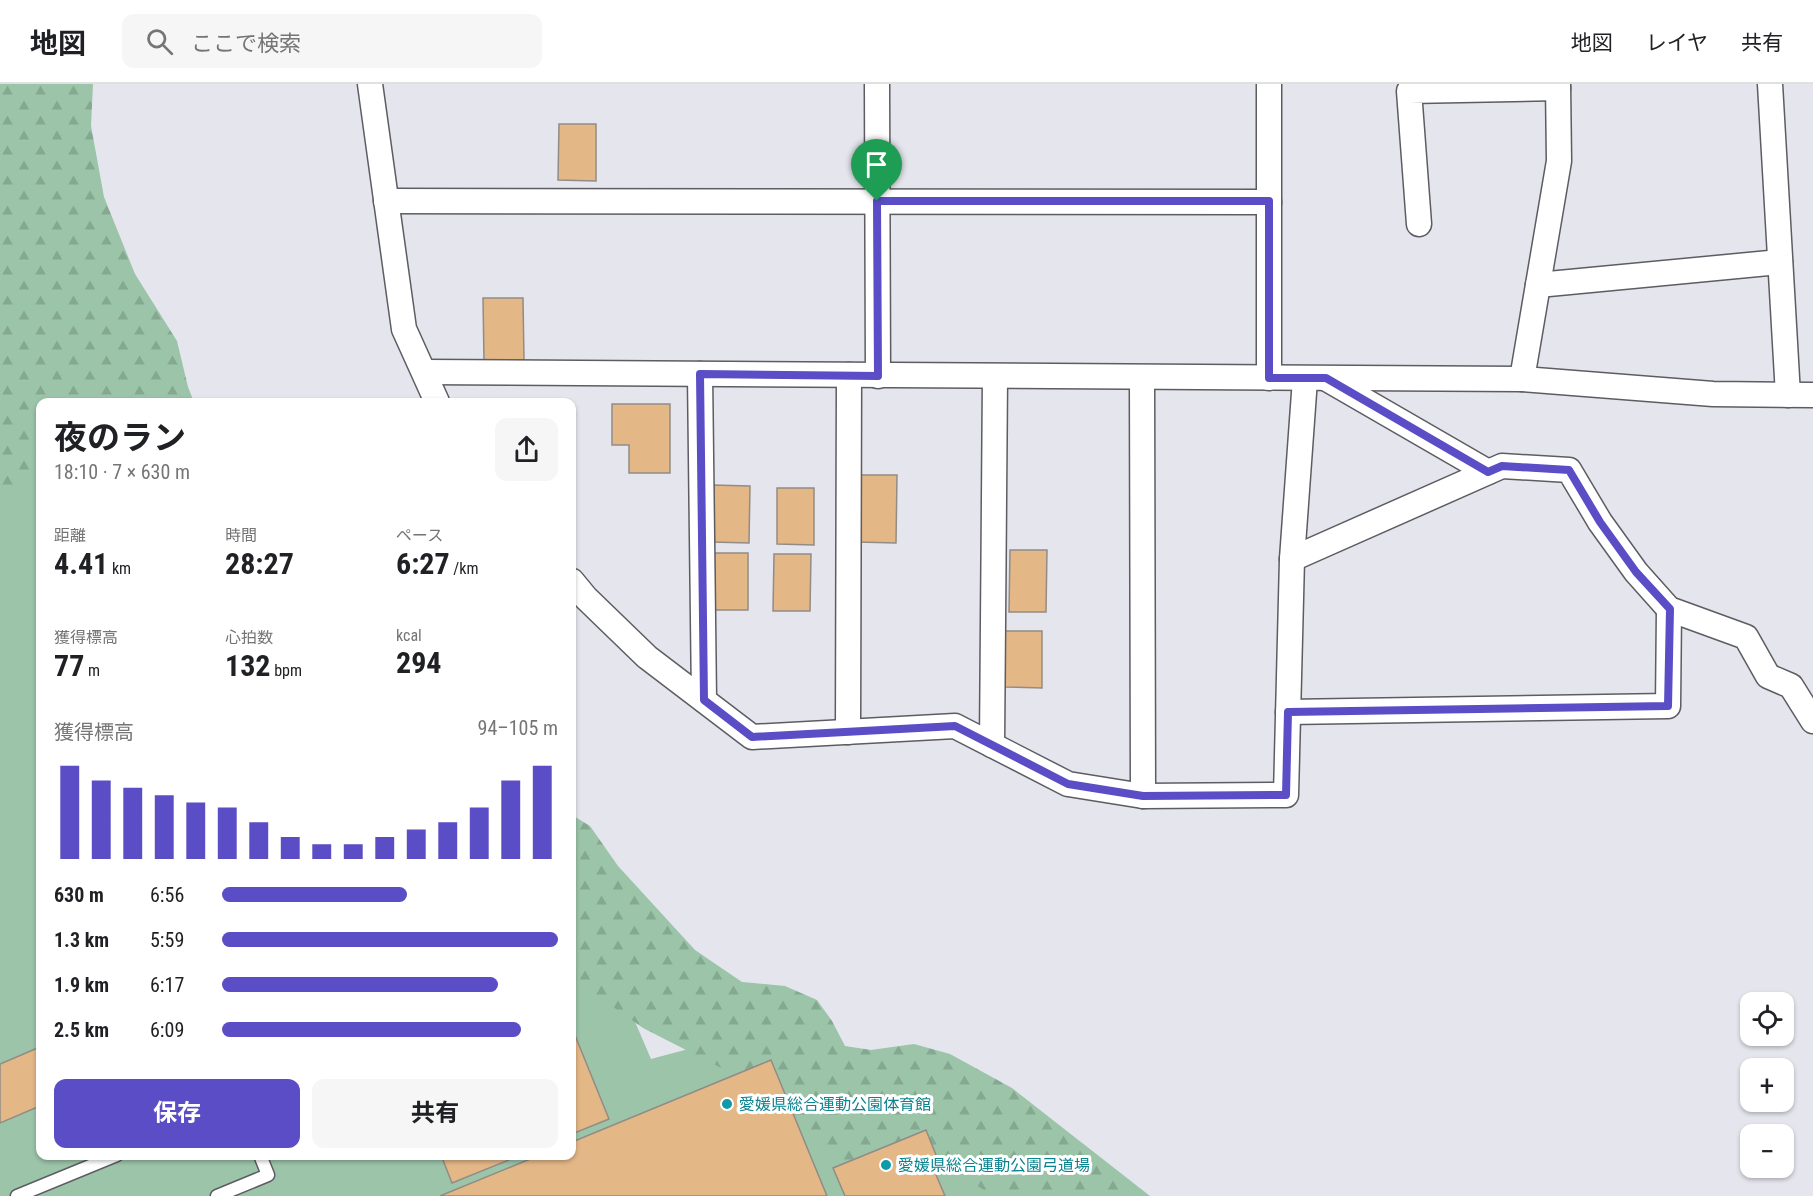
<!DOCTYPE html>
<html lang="ja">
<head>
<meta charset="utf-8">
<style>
	:root { --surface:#fff; --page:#f6f6f6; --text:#202124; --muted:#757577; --line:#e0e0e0; --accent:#5a4dc5 }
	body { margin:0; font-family:"Roboto Condensed","Noto Sans JP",sans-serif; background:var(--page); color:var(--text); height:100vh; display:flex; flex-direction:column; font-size:22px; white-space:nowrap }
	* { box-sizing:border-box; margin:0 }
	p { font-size:20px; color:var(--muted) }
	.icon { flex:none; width:33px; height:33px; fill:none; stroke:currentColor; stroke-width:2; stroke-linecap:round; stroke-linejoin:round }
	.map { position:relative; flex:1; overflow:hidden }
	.drawer { position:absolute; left:36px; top:314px; width:540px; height:762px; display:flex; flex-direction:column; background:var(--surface); border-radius:12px; box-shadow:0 2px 4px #0004 }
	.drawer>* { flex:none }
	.buttons { position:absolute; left:1740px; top:908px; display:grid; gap:12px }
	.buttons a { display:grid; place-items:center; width:54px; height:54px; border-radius:12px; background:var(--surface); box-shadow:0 2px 4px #0004; font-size:30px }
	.pin { position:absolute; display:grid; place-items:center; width:51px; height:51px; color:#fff; margin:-62px -26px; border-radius:50% 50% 50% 0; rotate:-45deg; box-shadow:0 0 6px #0007 }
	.pin .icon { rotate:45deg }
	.round { display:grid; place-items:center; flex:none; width:63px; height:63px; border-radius:12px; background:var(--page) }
	.head { display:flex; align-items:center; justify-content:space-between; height:102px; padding:0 18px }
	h1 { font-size:33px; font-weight:700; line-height:45px }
	.metrics { display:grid; grid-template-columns:repeat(3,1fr); gap:9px; height:102px; padding:6px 18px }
	.metrics div { display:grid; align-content:center }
	.metrics b { font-size:30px; font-weight:700 }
	.metrics small { font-size:16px; font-weight:400 }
	.metrics p { font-size:16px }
	.chart { height:168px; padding:12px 18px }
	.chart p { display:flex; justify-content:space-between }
	.chart svg { width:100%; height:108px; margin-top:6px; stroke:var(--accent); stroke-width:6 }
	.action { display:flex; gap:12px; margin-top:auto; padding:12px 18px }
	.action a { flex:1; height:69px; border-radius:12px; background:var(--accent); color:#fff; font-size:24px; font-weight:700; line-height:69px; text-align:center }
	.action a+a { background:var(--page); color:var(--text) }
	ul { padding:0 18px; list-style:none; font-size:20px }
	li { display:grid; grid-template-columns:96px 72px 1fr; align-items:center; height:45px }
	li i { height:15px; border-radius:8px; background:var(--accent) }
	header { display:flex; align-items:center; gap:36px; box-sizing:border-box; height:84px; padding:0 30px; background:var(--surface); border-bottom:2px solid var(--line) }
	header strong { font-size:28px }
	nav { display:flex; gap:33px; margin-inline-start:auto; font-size:21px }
	.search { width:420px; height:54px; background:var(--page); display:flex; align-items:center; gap:15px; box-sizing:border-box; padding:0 21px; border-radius:12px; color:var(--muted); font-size:22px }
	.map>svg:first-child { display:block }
	.green { fill:#9bc4a9 }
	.forest { fill:url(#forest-firs) }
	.building { fill:#e4b787; stroke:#918c86; stroke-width:1.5 }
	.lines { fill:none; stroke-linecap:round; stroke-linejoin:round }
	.lane-casing { stroke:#5c5c62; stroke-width:15 }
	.street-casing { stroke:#5c5c62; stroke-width:27 }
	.lane { stroke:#fff; stroke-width:12 }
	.street { stroke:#fff; stroke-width:24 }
	.route-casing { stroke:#fff; stroke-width:12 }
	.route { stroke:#5a4dc5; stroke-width:8 }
	.culture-dot { fill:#0f9aa8; stroke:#fff; stroke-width:2 }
	.labels { text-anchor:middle; stroke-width:6; stroke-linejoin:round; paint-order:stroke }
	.culture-label { font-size:16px; fill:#0d838f; stroke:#fff; text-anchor:start }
</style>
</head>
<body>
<header>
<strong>地図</strong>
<div class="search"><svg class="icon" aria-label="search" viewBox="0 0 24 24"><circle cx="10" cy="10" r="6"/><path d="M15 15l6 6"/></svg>ここで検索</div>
<nav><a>地図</a><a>レイヤ</a><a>共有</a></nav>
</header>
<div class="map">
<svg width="1813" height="1112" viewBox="0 0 1813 1112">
	<defs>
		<pattern id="forest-firs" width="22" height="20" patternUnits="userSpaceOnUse" patternTransform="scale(1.5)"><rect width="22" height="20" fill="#9bc4a9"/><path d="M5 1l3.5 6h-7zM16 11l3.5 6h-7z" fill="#85a891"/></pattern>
	</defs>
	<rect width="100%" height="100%" fill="#e5e5ed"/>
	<path class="green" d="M0,0H13L40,318V1071H572V791L651,975L785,939L913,1015L1104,1112H0Z"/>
	<g class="forest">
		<path d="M0,0H93L91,42L104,113L135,190L177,257L188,303L194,318H40V382L0,426Z"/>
		<path d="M572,731L590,742L618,782L695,866L742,898L785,902L817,916L832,937L845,962L871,966L914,960L950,970L1012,1004L1150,1112H993L938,1076L926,1046L848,1078L801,1049L735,991L643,944L572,894Z"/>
	</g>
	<g class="building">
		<path d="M559,40H596V97L558,96Z"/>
		<path d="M483,214H523L524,276L484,277Z"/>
		<path d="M612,320H670V389H629V361H612Z"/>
		<path d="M858,391H897L896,459L857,458Z"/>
		<path d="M712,401L750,402L749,459L712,458Z"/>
		<path d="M777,404H814V461L777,460Z"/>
		<path d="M1010,466H1047L1046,528H1009Z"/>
		<path d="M711,469H748V526H710Z"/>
		<path d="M774,470H811L810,527H773Z"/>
		<path d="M1005,547H1042V604L1005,603Z"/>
		<path d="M572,944L609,1035L572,1050Z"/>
		<path d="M40,963V1022L0,1039V980Z"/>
		<path d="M771,976L827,1112H440L540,1071H572V1058Z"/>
		<path d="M926,1046L938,1076L931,1079L945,1112H845L833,1084Z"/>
		<path d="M441,1071H521L452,1099Z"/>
	</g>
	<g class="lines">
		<g class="lane-casing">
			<g id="lane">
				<path d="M17,1112L117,1071"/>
				<path d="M217,1112L268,1091L260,1071"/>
			</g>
		</g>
		<g class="street-casing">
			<g id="street">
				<path d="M370,0L404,245L437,318"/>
				<path d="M877,0L878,292"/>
				<path d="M1269,0V294"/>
				<path d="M1770,0L1788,311"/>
				<path d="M386,117L1269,118"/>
				<path d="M1419,140L1409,7L1558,4"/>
				<path d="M1538,201L1780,178"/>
				<path d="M425,288L1522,295L1713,310L1813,311"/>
				<path d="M700,290L704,616"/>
				<path d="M1142,294L1143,712"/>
				<path d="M1327,295L1488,388"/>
				<path d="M1522,295L1559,77L1558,0"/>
				<path d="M1292,475L1502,382L1569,386L1600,438L1636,488L1669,525L1746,553L1768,592L1791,602L1813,637"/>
				<path d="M572,497L586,514L647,573L752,653L955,642L1068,700L1143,712L1286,711L1292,475L1305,295"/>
				<path d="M1288,628L1668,622L1669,525"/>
				<path d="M848,648L849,291"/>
				<path d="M992,661L995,293"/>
			</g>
		</g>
		<use href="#lane" class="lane"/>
		<use href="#street" class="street"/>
	</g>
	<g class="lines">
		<g class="route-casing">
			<path id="route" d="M877,117H1269V294H1326L1488,388L1502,382L1569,386L1600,438L1636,488L1670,525L1668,622L1288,628L1286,711L1143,712L1068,700L955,642L752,653L704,616L700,290L878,292Z"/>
		</g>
		<use href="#route" class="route"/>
	</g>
	<g class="culture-dot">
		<circle cx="727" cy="1020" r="6"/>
		<circle cx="886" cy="1081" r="6"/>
	</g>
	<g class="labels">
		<g class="culture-label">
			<text x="739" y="1026">愛媛県総合運動公園体育館</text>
			<text x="898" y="1087">愛媛県総合運動公園弓道場</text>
		</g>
	</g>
</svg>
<div class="buttons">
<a><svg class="icon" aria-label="locate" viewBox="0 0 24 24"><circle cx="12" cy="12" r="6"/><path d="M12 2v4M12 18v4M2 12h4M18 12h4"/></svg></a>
<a>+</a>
<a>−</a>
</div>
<div class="pin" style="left:877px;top:117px;background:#1e9e55"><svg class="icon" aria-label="arrive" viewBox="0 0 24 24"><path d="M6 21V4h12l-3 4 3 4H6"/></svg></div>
<section class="drawer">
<div class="head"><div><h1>夜のラン</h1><p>18:10 · 7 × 630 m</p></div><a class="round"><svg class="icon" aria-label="share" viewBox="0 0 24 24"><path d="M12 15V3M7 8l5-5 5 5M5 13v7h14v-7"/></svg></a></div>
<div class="metrics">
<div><p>距離</p><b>4.41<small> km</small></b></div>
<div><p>時間</p><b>28:27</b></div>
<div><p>ペース</p><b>6:27<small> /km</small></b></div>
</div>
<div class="metrics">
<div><p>獲得標高</p><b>77<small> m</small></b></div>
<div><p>心拍数</p><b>132<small> bpm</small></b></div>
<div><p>kcal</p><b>294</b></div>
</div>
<div class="chart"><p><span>獲得標高</span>94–105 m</p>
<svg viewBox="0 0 160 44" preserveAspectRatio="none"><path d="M5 44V6M15 44V12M25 44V15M35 44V18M45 44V21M55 44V23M65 44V29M75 44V35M85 44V38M95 44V38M105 44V35M115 44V32M125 44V29M135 44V23M145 44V12M155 44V6"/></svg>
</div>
<ul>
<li><b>630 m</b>6:56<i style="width:55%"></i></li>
<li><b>1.3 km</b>5:59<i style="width:100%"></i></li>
<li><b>1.9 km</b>6:17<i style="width:82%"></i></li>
<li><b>2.5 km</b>6:09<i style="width:89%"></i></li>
</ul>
<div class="action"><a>保存</a><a>共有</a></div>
</section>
</div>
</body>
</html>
